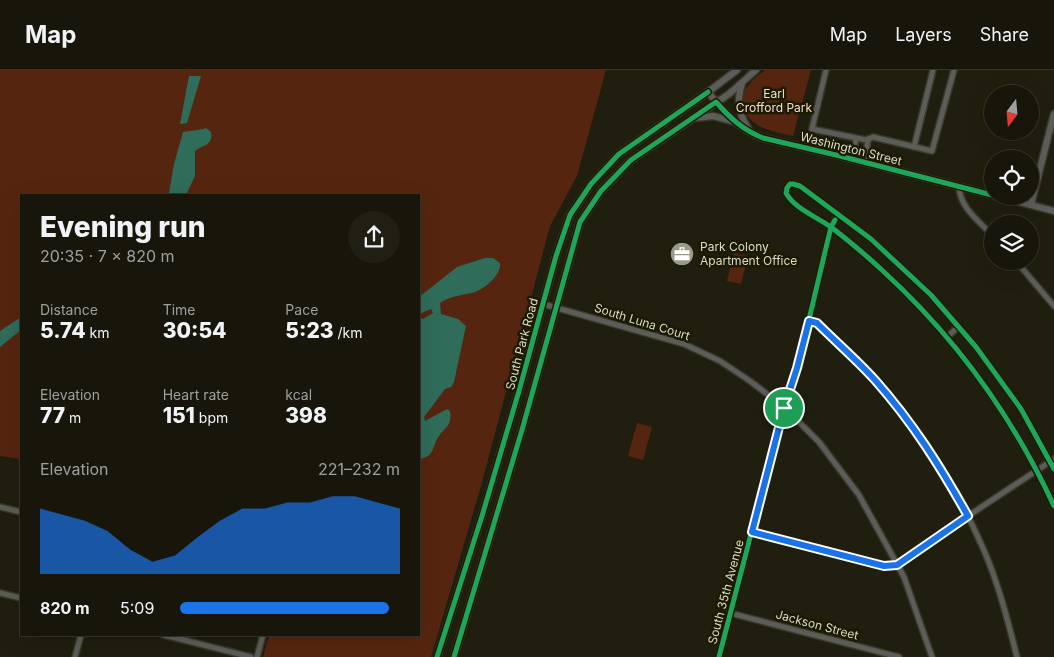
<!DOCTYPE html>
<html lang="en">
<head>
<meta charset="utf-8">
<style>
	:root { --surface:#18160b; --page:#211f14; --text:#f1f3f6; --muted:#9f9f9d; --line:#36352c; --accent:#1a73e8 }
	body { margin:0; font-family:Inter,sans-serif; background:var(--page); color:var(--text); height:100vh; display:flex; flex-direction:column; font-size:19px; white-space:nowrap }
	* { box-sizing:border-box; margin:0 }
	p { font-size:16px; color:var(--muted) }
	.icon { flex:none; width:28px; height:28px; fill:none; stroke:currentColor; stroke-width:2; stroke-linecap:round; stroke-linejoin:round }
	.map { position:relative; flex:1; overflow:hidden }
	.panel { position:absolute; left:20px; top:124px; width:400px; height:442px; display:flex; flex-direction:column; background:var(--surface); border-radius:0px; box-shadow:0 5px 20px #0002,0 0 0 1px var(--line) }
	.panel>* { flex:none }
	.needle { width:32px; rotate:196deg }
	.tools { position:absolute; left:984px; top:15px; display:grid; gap:10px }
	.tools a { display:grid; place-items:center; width:55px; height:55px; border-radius:50%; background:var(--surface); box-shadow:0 5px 20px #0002,0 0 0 1px var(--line); font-size:25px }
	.pin { position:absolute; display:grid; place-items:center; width:42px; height:42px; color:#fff; margin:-21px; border:2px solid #fff; border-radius:50%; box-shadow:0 1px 5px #0007 }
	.round { display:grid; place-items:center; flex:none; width:52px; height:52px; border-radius:26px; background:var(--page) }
	.head { display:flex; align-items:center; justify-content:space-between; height:85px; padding:0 20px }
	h1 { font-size:28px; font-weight:800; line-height:38px }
	.metrics { display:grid; grid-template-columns:repeat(3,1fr); gap:8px; height:85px; padding:5px 20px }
	.metrics div { display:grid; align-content:center }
	.metrics b { font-size:21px; font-weight:800 }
	.metrics small { font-size:14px; font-weight:400 }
	.metrics p { font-size:14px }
	.chart { height:140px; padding:10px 20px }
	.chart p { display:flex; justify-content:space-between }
	.chart svg { width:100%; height:90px; margin-top:5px; fill:var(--accent); opacity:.7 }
	ul { padding:0 20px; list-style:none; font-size:16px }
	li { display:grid; grid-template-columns:80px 60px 1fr; align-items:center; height:38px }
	li i { height:12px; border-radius:6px; background:var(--accent) }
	header { display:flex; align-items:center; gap:30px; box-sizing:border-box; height:70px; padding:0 25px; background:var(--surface); border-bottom:1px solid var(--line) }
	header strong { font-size:24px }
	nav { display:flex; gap:28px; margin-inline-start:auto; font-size:18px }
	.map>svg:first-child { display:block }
	.green { fill:#562510 }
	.water { fill:#2f6c59 }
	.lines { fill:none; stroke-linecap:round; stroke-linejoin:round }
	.minor-casing { stroke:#39382b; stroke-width:8 }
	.tertiary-casing { stroke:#39382b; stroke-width:9 }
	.minor { stroke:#5c5d58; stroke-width:5 }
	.tertiary { stroke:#5c5d58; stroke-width:6 }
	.cycleway-casing { stroke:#1c1a01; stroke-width:8 }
	.cycleway { stroke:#20a55d; stroke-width:5 }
	.route-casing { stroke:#fff; stroke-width:10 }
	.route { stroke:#1a73e8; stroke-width:6 }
	.labels { text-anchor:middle; stroke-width:5; stroke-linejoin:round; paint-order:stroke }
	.park-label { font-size:12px; fill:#f5dbd1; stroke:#1c1a01 }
	.street-label { font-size:12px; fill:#dcdccc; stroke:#1c1a01 }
	.poi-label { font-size:12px; fill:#dcdccc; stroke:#1c1a01; text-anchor:start }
</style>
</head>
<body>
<header>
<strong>Map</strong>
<nav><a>Map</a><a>Layers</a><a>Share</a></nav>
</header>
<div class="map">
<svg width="1054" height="587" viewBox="0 0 1054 587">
	<rect width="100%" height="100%" fill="#201e0f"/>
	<g class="green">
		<path d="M0,0H606L577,106L550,156L481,416L431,587H263L269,565H419V125H21V389L0,386Z"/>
		<path d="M765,0H811L793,66C774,62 743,57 743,31C744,26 744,20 748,16C752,10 759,5 765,0Z"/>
		<path d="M734,183L748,186L741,214L727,211Z"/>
		<path d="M637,353L652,357L643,390L628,386Z"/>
	</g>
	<g class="water">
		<path d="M189,6H201L187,53L180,54Z"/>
		<path d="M206,58L211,62C213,76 204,74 195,81V106L186,125H167L169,123L174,94L183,62C191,60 198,61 206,58Z"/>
		<path d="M485,188H493L500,193C502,205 483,221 471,223C459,226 450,226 440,233L441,244L458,249L466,256L454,312L451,317L445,319L424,347L425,351L447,339L450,341C452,356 447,355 439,366C432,374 436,387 419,389V248L423,249L433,243L431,239L419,244V227L457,197Z"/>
		<path d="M21,247V260L0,277V261Z"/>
	</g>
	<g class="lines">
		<g class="minor-casing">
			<g id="minor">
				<path d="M826,0L812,59L866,70L873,67L932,81L954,0"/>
				<path d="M914,77L933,0"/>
				<path d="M853,89L856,69"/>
				<path d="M865,92L868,69"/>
				<path d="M959,117C960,138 979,151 992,165"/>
				<path d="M1016,191L1054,236"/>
				<path d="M543,234L684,274L720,291L750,311L784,337L819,372L859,425L904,507L932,587"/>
				<path d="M809,251L817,253C836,272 857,289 874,309C919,359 956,417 983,478C998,512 1008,551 1017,587"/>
				<path d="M947,267L958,257"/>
				<path d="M1054,399L1021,339L976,277L931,225L871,169L800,116L793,114H790L787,118L786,123C795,139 817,147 831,157C849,171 867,186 883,201C956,268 1013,347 1054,436"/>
				<path d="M0,437L21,442"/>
				<path d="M752,462L884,496L897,495L968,446L1054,389"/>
				<path d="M0,523L21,528"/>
				<path d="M730,543L899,587"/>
				<path d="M164,565L251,587"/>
				<path d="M75,587L81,565"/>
				<path d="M257,587L263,565"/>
				<path d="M719,587L784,337C804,278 816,218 831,157L838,144"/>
			</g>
		</g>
		<g class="tertiary-casing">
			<g id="tertiary">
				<path d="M742,14C736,32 739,44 749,60"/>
				<path d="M708,22C724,42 739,59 763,68L836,85L992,125"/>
				<path d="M695,48L713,46L732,51"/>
				<path d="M1049,63L1054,44"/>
				<path d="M996,126L1054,141"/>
				<path d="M1031,135L1048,67"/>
				<path d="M437,587L482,446L519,321L556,186L570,145L591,114L619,84L708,22L737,0"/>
				<path d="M454,587L522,360L580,152L601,121L631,90L729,24L756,0"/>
			</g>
		</g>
		<use href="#minor" class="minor"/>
		<use href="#tertiary" class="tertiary"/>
		<g class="cycleway-casing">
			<g id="cycleway">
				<path d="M1054,399L1021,339L976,277L931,225L871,169L800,116L793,114H790L787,118L786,123C795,139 817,147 831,157C849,171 867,186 883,201C956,268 1013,347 1054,436"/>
				<path d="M437,587L482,446L519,321L556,186L570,145L591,114L619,84L708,22"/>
				<path d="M454,587L522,360L580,152L601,121L631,90L716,32C730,48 743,60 763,68L836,85L992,125"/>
				<path d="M719,587L784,337C804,278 816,218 831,157L835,150"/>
			</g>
		</g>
		<use href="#cycleway" class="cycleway"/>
	</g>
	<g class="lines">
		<g class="route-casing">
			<path id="route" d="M809,251L817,253C836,272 857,290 875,310C913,353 940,396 968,446L897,495L884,496L752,462L784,338L797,298Z"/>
		</g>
		<use href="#route" class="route"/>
	</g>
	<defs>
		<g id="office-disc" transform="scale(1.25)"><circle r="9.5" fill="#9a9a8a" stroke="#1c1a01"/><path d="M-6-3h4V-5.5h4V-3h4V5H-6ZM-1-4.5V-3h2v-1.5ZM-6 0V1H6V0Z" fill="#fff"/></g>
	</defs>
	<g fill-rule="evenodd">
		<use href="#office-disc" x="682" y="184"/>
	</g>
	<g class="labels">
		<g class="park-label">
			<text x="774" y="28">Earl<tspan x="774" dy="14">Crofford Park</tspan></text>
		</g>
		<g class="street-label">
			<text transform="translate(851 79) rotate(14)" y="4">Washington Street</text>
			<text transform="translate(642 252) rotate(17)" y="4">South Luna Court</text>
			<text transform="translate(522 274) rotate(-75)" y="4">South Park Road</text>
			<text transform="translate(726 522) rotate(-75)" y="4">South 35th Avenue</text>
			<text transform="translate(817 555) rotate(15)" y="4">Jackson Street</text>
		</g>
		<g class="poi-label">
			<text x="700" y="181">Park Colony<tspan x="700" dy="14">Apartment Office</tspan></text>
		</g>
	</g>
</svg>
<div class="tools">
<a><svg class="needle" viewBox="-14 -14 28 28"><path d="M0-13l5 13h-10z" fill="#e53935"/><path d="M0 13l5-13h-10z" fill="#9f9f9d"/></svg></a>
<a><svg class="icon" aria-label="locate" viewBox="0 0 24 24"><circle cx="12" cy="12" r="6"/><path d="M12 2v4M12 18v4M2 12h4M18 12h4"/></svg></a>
<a><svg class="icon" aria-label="layers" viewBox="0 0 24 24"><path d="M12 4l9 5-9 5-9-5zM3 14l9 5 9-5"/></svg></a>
</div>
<div class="pin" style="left:784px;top:338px;background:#1e9e55"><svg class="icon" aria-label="arrive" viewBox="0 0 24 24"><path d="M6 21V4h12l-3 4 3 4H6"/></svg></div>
<section class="panel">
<div class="head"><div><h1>Evening run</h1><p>20:35 · 7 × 820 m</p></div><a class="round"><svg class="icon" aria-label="share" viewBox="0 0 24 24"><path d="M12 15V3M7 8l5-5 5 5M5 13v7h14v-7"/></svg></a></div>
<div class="metrics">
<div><p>Distance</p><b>5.74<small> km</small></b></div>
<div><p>Time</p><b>30:54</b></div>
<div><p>Pace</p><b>5:23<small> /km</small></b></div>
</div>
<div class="metrics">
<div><p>Elevation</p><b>77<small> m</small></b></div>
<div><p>Heart rate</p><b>151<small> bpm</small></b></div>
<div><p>kcal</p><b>398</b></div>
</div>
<div class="chart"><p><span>Elevation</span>221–232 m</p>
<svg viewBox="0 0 160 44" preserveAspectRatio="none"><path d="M0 44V12L10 15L20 18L30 23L40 32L50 38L60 35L70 26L80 18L90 12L100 12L110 9L120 9L130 6L140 6L150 9L160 12V44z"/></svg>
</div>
<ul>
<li><b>820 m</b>5:09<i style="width:95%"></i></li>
</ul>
</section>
</div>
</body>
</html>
